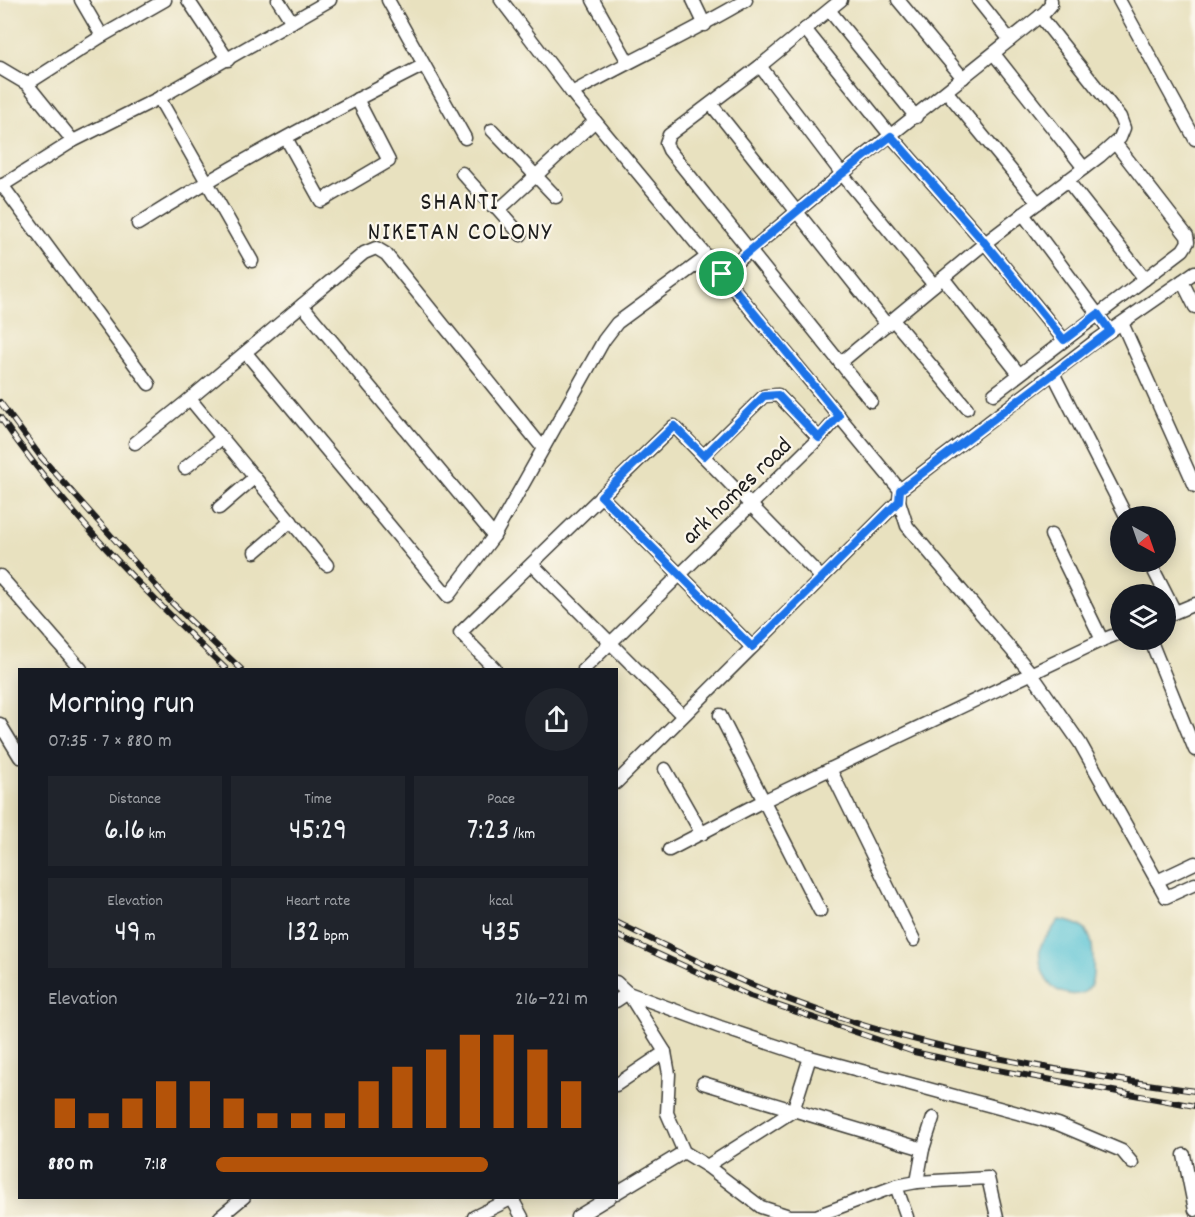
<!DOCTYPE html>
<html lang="en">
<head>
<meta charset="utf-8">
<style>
	:root { --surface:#171b24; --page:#20242c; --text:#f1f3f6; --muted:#9ea1a6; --accent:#b45309 }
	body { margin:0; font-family:Dekko,sans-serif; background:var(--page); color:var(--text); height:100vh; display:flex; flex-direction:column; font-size:22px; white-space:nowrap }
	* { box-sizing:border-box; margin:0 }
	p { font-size:20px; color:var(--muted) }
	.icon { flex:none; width:33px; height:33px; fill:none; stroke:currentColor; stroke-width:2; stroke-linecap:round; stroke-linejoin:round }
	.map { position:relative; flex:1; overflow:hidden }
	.details { position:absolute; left:18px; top:668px; width:600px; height:531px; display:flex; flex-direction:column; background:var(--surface); border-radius:0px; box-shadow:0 3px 15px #0003 }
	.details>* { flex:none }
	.needle { width:39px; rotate:140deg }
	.tools { position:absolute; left:1110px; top:506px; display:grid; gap:12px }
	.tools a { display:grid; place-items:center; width:66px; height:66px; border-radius:50%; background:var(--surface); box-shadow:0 3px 15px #0003; font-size:30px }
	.pin { position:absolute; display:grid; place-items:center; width:51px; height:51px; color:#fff; margin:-26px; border:3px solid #fff; border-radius:50%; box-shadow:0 2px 6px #0007 }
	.round { display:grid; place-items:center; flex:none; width:63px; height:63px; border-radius:32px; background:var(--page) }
	.headline { display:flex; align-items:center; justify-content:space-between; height:102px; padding:0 30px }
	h1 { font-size:33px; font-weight:600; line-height:45px }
	.figures { display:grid; grid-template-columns:repeat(3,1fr); gap:9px; height:102px; padding:6px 30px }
	.figures div { display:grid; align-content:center; border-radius:0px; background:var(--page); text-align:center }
	.figures b { font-size:30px; font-weight:600 }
	.figures small { font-size:16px; font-weight:400 }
	.figures p { font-size:16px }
	.chart { height:168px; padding:12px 30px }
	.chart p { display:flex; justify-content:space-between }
	.chart svg { width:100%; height:108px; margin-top:6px; stroke:var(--accent); stroke-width:6 }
	ul { padding:0 30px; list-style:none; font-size:20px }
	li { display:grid; grid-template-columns:96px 72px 1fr; align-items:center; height:45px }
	li i { height:15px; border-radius:8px; background:var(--accent) }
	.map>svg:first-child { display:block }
	.water { fill:#59c3d4; stroke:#3a7078; stroke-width:1.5 }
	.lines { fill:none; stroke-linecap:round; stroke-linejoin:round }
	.minor-casing { stroke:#3b3a34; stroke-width:15 }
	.minor { stroke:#fff; stroke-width:12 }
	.rail-casing { stroke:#1c1c1c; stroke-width:6 }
	.rail { stroke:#fbf7ec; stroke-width:4; stroke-dasharray:11; stroke-linecap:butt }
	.route-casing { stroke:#fff; stroke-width:12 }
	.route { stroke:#1a73e8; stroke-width:8 }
	.labels { text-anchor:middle; stroke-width:4.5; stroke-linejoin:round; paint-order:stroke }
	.street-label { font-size:24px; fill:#1c1c1c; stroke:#fbf7ec }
	.neighbourhood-label { font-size:26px; letter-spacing:1.5px; fill:#1c1c1c; stroke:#fbf7ec }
</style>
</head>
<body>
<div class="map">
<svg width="1195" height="1217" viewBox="0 0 1195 1217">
	<rect width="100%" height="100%" fill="#fbf7ec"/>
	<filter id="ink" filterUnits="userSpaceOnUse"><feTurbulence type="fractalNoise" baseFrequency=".0167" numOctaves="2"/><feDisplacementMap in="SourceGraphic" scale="12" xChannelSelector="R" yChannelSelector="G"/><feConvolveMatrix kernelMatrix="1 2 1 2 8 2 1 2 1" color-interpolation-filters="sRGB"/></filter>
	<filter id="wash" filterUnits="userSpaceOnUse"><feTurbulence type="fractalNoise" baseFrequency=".008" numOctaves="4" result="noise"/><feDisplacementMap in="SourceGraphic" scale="24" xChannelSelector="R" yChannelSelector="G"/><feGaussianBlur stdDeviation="1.35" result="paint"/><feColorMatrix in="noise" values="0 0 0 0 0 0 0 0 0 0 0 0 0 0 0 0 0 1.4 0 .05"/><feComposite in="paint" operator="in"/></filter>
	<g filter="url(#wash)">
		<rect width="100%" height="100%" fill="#e8e1bf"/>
		<path class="water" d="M1059,920C1076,922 1089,927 1092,945C1093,955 1095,978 1090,986C1083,999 1063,995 1054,988C1042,979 1035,954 1043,941C1045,936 1046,939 1049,934C1053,929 1054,925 1059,920Z"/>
	</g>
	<g filter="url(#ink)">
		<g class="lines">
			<g class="minor-casing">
				<g id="minor">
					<path d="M81,0L102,36"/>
					<path d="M188,0L228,60"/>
					<path d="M278,0L292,22"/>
					<path d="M388,0L465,138"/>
					<path d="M501,0L572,93L900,490L899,501L907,526L1031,673L1080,743L1166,897L1195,884"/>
					<path d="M593,0L628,62"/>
					<path d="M693,0L705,25"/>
					<path d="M841,0L760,66L669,135L666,143L669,150L871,401"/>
					<path d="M898,0L963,78"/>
					<path d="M978,0L1010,40"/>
					<path d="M1119,0L1195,139"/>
					<path d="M829,10L916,117"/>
					<path d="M805,29L891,136L985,243L1064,340"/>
					<path d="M994,54L1084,168"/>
					<path d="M760,66L842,174L934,285"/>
					<path d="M0,68L27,84L73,141"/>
					<path d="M27,84L102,36L165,0"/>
					<path d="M947,92L1038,203"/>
					<path d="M572,93C629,61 689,34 746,0"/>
					<path d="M159,98L252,261"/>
					<path d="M711,104L887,325"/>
					<path d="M492,130L556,197"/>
					<path d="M286,138L321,201L389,161L357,99"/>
					<path d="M462,173L492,206L502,207L595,121"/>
					<path d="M1067,180L1145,279"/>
					<path d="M2,185L149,384"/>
					<path d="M0,187L73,141L159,98L330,0"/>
					<path d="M497,208L521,235"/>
					<path d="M1023,214L1110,331"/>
					<path d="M138,224C230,166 327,114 424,65"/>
					<path d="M722,274L842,174L1045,12L1051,5V0"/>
					<path d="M943,278L1019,374"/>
					<path d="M1182,281L1195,307"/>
					<path d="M302,305L494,536"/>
					<path d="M893,320L967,408"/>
					<path d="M1122,323L1195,486"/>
					<path d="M246,353L448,596L494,536L604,340L617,323L708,256"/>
					<path d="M840,363L985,243L1100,156L1120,138L1124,128L1120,117L1040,16"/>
					<path d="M1053,373L1126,516"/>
					<path d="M994,394L1183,250L1188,242L1187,236L1115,143"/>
					<path d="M190,399L327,565"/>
					<path d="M135,443L186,402L364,253L376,248L386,254L542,447"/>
					<path d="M703,456L764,396L778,395L819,438"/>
					<path d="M185,468L222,438"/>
					<path d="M900,490L1094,342L1195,272"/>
					<path d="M601,496L752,647"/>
					<path d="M219,508L255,477"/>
					<path d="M1051,535L1102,640"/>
					<path d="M255,552L291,521"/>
					<path d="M1149,561L1175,612"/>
					<path d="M532,564L682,715"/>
					<path d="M0,576L81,669"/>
					<path d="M1166,616L1195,604"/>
					<path d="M1150,639L1195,750"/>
					<path d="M495,669L460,633L674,426L822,578"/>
					<path d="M584,669L825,432L839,416"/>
					<path d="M720,715L820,911"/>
					<path d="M0,724L20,757"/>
					<path d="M665,769L702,834"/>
					<path d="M830,769L914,940"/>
					<path d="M616,783L899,501"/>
					<path d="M669,850L763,801L1102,640L1120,633"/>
					<path d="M1157,881L1195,863"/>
					<path d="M616,982L628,993L665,1052L669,1074L667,1113L684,1152L707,1166L761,1207L789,1216H816L896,1186L917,1182L988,1178L997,1217"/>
					<path d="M616,1001L628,993L720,1027L810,1057L1058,1124L1122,1151L1132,1163"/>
					<path d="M703,1083L923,1149"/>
					<path d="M616,1085L665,1052"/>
					<path d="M1184,1155L1195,1210"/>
					<path d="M707,1166L793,1111L810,1057"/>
					<path d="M917,1182L923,1149L933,1118"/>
					<path d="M896,1186L907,1217"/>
					<path d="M616,1193L684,1152"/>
					<path d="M511,1197L522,1217"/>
					<path d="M220,1217L244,1197"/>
					<path d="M474,1217L515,1197"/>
					<path d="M577,1217L610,1197"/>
				</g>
			</g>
			<use href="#minor" class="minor"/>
			<g class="rail-casing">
				<g id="rail">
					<path d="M0,402L41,457L98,521L169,600L241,669"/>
					<path d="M0,417C64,510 144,591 226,669"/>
					<path d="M616,922C712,970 813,1015 917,1040C1008,1063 1102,1078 1195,1091"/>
					<path d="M616,935L750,996L914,1052L992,1069L1195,1106"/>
				</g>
			</g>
			<use href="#rail" class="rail"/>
		</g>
	</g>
	<g class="lines" filter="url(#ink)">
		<g class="route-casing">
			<path id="route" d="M891,136L985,243L1064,340L1098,314L1110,331L900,490L899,501L752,647L601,496L674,426L704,456L764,396L778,395L819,438L839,416L722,274L842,174Z"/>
		</g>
		<use href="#route" class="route"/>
	</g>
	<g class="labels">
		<g class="street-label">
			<text transform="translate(736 490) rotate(-44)" y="8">ark homes road</text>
		</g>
		<g class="neighbourhood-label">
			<text x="460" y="209">SHANTI<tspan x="460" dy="30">NIKETAN COLONY</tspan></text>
		</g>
	</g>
</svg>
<div class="tools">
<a><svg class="needle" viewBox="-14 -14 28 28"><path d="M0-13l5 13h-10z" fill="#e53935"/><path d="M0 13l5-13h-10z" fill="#9ea1a6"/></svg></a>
<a><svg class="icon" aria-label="layers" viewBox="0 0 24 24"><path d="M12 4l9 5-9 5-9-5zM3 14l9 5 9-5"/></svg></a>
</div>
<div class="pin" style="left:722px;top:274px;background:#1e9e55"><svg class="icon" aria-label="arrive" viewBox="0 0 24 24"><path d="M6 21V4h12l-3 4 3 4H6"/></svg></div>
<section class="details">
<div class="headline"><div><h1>Morning run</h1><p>07:35 · 7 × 880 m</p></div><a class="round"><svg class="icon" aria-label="share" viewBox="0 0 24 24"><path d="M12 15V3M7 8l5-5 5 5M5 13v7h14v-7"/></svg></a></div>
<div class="figures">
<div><p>Distance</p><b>6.16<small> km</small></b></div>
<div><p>Time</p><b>45:29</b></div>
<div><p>Pace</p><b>7:23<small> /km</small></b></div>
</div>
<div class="figures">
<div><p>Elevation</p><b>49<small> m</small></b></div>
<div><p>Heart rate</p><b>132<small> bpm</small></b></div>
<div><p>kcal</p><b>435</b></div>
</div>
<div class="chart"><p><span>Elevation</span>216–221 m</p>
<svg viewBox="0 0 160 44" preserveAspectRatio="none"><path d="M5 44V32M15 44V38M25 44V32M35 44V25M45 44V25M55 44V32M65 44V38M75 44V38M85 44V38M95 44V25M105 44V19M115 44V12M125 44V6M135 44V6M145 44V12M155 44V25"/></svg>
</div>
<ul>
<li><b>880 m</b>7:18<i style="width:73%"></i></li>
</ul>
</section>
</div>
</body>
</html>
